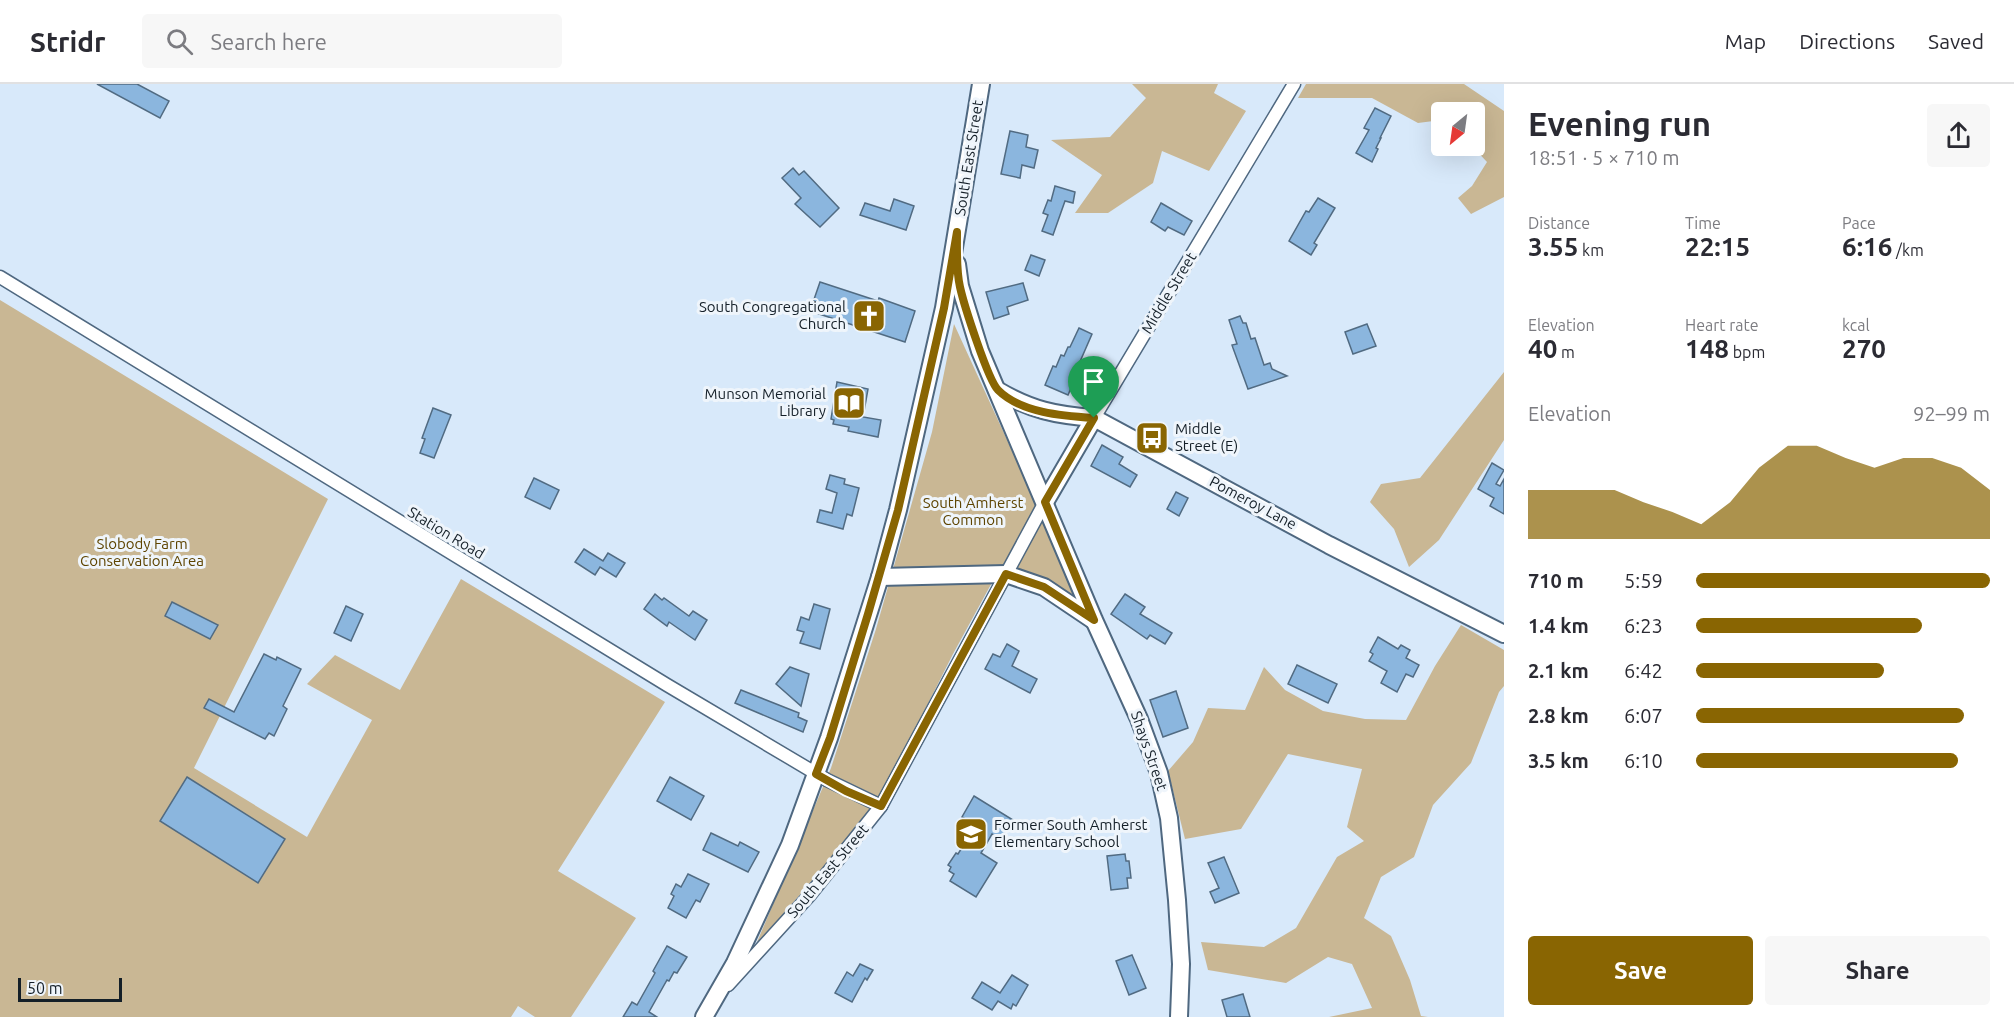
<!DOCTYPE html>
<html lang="en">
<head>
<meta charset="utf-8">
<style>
	:root { --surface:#fff; --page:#f7f7f7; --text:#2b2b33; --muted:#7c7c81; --line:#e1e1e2; --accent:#896502 }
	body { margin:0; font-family:Ubuntu,sans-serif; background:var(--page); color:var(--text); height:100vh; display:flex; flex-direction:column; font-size:22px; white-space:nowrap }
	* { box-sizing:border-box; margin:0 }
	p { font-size:20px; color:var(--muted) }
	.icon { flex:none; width:33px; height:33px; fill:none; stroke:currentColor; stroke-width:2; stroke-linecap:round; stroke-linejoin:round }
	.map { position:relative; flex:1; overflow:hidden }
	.sheet { display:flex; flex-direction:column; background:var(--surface); width:510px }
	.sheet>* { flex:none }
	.needle { width:39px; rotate:209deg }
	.tools { position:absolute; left:1431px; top:18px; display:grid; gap:12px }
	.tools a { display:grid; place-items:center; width:54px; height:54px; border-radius:6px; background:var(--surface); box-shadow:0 6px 24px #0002; font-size:30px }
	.scale { position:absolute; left:18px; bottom:15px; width:104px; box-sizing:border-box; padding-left:6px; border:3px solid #141f28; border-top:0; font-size:16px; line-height:21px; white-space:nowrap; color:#141f28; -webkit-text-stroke:4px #eff5fb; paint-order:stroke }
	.pin { position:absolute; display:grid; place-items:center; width:51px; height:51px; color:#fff; margin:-62px -26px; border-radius:50% 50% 50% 0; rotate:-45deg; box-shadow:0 0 6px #0007 }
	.pin .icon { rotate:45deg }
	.round { display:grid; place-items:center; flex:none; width:63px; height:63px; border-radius:6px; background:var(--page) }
	.summary { display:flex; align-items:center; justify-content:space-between; height:102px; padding:0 24px }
	h1 { font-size:33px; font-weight:700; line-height:45px }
	.figures { display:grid; grid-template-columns:repeat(3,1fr); gap:9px; height:102px; padding:6px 24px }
	.figures div { display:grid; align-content:center }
	.figures b { font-size:26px; font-weight:700 }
	.figures small { font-size:16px; font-weight:400 }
	.figures p { font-size:16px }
	.chart { height:168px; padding:12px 24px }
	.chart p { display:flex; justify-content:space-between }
	.chart svg { width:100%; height:108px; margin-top:6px; fill:var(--accent); opacity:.7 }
	.button { display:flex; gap:12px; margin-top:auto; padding:12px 24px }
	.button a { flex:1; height:69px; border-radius:6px; background:var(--accent); color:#fff; font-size:24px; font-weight:700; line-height:69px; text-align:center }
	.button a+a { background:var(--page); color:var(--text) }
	ul { padding:0 24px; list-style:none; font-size:20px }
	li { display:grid; grid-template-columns:96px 72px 1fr; align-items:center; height:45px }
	li i { height:15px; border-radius:8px; background:var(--accent) }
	header { display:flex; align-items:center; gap:36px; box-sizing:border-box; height:84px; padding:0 30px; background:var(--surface); border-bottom:2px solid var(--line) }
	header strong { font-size:28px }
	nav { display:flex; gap:33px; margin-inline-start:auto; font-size:21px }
	.search { width:420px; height:54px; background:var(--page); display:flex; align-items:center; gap:15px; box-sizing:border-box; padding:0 21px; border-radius:6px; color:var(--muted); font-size:22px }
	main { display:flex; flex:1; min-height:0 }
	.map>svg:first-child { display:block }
	.green { fill:#c9b794 }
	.building { fill:#8bb6de; stroke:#516b82; stroke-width:1.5 }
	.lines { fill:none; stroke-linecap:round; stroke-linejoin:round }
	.street-casing { stroke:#4f6880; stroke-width:15 }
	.secondary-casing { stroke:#4f6880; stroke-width:20 }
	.street { stroke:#fff; stroke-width:12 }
	.secondary { stroke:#fff; stroke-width:16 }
	.route-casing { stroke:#fff; stroke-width:12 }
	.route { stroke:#896502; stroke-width:8 }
	.labels { text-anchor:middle; stroke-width:6; stroke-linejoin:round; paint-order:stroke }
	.street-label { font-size:15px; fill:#141f28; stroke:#eff5fb }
	.poi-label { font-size:15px; fill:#141f28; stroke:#eff5fb; text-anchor:end }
	.park-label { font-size:15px; fill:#5e4400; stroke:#eff5fb }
</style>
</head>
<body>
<header>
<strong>Stridr</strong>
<div class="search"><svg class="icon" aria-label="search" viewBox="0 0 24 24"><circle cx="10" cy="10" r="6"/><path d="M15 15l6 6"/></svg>Search here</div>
<nav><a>Map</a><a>Directions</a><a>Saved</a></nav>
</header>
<main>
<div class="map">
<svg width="1504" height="933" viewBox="0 0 1504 933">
	<rect width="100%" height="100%" fill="#d8e9fa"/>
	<g class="green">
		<path d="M1132,0H1218L1214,9L1246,27L1209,87L1162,67L1153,99L1108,129H1075L1102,91L1051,56L1110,53L1146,14Z"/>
		<path d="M1306,0H1464L1504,27V113L1471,130L1458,114L1472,102L1487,78L1472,62H1474V28H1442L1441,36L1418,39L1372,14H1298Z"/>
		<path d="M0,216L328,415L194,684L307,753L372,636L307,600L335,571L400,606L461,495L665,618L558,787L636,834L571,933H535L518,922L511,933H0Z"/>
		<path d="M954,240L1036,419L1076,517L1001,482L953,570L877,721L761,856L757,858L831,684L876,545L932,348Z"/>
		<path d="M1504,288V356L1439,456L1409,483L1394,445L1370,418L1381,400L1420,394Z"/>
		<path d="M1461,541L1504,566V602L1499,608L1471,679L1433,721L1414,773L1381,793L1364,834L1391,852L1410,896L1421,932L1428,933H1329L1372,924L1352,880L1328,873L1286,899L1208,886L1201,858L1264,863L1296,844L1337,773L1364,757L1347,743L1362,685L1288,670L1241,745L1185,755L1168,687L1193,658L1208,624L1245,626L1264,583L1285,606L1323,627L1365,635L1406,636L1435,582Z"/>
	</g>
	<g class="building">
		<path d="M97,0H137L169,17L160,34Z"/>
		<path d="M1375,24L1391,32L1380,54H1381L1376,64L1378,65L1372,78L1356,69L1369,46L1364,44Z"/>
		<path d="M1010,47L1028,51L1026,63L1038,66L1034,84L1022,81L1020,94L1001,90Z"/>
		<path d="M793,84L799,91L804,87L839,124L820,143L795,120L801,114L782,94Z"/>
		<path d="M1055,102L1075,108L1073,119L1065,117L1053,151L1042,147L1048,131L1043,129L1048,116L1051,117Z"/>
		<path d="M1318,114L1335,124L1314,159L1317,161L1311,171L1289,157L1306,127L1309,128Z"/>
		<path d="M894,115L914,122L906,146L860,131L865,119L890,127Z"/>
		<path d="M1161,119L1192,137L1184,151L1168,143L1165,147L1151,138Z"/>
		<path d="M1031,171L1045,176L1039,192L1025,186Z"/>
		<path d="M820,198L878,217L879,214L915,227L905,258L810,227Z"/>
		<path d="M1023,199L1028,216L1007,223L1009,230L994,235L986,208Z"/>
		<path d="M1240,232L1243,239H1246L1251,255L1255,254L1264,281L1270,279L1272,285L1287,292L1248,305L1233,264L1232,261L1237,260L1229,236Z"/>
		<path d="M1367,240L1376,262L1353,270L1345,248Z"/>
		<path d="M1079,244L1092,250L1072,296L1074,297L1068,311L1045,301L1053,282L1056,283L1061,271L1064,272L1068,263H1070Z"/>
		<path d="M837,298L868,305L863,333L881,336L878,353L848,347L849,343L833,340L834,336L831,335Z"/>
		<path d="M433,324L451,331L434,374L420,369L425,355L422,354Z"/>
		<path d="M1102,361L1123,373L1119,380L1137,391L1130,403L1091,382Z"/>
		<path d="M1492,379L1504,386L1496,400L1500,402L1504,395V430L1490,422L1494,414L1478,405Z"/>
		<path d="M830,391L845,395L844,400L859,404L852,432L847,430L843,445L817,438L820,426L832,429L837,409L826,405Z"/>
		<path d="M534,394L559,406L550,425L525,413Z"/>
		<path d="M1176,408L1188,414L1179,432L1167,425Z"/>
		<path d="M584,465L603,477L608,469L625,479L616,493L600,483L595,491L575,478Z"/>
		<path d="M655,510L662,516L664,514L689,532L693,527L707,536L695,556L669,538L667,542L644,525Z"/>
		<path d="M1125,510L1145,523L1140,530L1172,549L1165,560L1150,551L1147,555L1111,530Z"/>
		<path d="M172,518L218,541L210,555L165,532Z"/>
		<path d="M814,520L830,525L820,565L800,559L804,548L797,546L801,533L809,536Z"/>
		<path d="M346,522L363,530L351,557L334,549Z"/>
		<path d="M1378,553L1398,565L1401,561L1410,566L1406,574L1419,581L1413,593L1406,590L1397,608L1381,599L1387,587L1369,577L1373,570L1370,568Z"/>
		<path d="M1007,560L1019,567L1012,582L1037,595L1030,609L985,585L993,570L1000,573Z"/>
		<path d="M264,570L276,576L277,573L301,585L283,622L287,625L274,652L269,649L265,655L204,624L209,615L234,628Z"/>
		<path d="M1297,581L1337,600L1328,619L1288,600Z"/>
		<path d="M790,583L809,590L801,622L776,600Z"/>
		<path d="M741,606L799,629L798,633L807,637L803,648L735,619Z"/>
		<path d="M1176,607L1188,644L1163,653L1150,616Z"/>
		<path d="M187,693L285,755L258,799L160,737Z"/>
		<path d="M670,693L704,712L691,736L657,717Z"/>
		<path d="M974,712L1013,736L1001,755L992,750L981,769L997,779L976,813L950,797L954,790L949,787L951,783L948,781L956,769L958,770L970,751L964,746L969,737L962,733Z"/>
		<path d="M711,749L738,762L740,758L759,768L748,788L703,766Z"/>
		<path d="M1125,770L1126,777H1129L1131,794H1127L1128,804L1111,806L1107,772Z"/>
		<path d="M1224,773L1239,809L1215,819L1210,808L1219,804L1208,779Z"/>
		<path d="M688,790L709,800L700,818L696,816L686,834L668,824L674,812L671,810L676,800L681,803Z"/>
		<path d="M667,862L687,873L677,889L674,888L669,897L667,896L649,928L657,933H623L632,918L637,921L655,889L653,887Z"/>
		<path d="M1132,871L1146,904L1129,911L1116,877Z"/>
		<path d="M860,880L873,886L867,896L865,894L852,918L835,909L847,888L853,892Z"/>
		<path d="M1012,891L1028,901L1016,922L1013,920L1011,925L998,917L992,926L972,914L982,898L1000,909Z"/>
		<path d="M1243,910L1250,933H1227L1222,916Z"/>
	</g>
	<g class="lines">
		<g class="street-casing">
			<g id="street">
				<path d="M0,193L667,601L827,696L881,722"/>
				<path d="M1094,334L1294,0"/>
				<path d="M728,901L809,812L881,722L1045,418"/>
			</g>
		</g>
		<g class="secondary-casing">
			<g id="secondary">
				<path d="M957,180L960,202L980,267L1094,536L1139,635L1159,689L1169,734L1177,816L1181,880L1179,933"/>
				<path d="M997,306C1031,326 1055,331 1094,334L1329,461L1504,550"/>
				<path d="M1045,418L1094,334"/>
				<path d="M880,493L1006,490L1044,503L1093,536"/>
				<path d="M704,933L735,879L790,761L829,654L880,493L898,426L944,224L981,0"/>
			</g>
		</g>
		<use href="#street" class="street"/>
		<use href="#secondary" class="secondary"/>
	</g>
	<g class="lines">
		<g class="route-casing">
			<path id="route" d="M957,148C957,166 956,186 960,203C964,221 988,296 998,306C1021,329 1063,332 1094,334L1045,418L1094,536L1044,503L1006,490L881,722L846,707L816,690L830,654L868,530L898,426L944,224Z"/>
		</g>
		<use href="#route" class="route"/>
	</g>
	<defs>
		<g id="church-square" transform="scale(1.725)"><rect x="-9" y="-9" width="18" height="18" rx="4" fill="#896502" stroke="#eff5fb"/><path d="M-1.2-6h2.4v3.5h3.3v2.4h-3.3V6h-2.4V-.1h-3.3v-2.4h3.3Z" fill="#fff"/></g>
		<g id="library-square" transform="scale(1.725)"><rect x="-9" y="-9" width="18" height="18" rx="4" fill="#896502" stroke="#eff5fb"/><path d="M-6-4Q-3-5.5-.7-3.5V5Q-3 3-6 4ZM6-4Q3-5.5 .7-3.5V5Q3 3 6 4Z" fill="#fff"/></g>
		<g id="bus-square" transform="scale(1.725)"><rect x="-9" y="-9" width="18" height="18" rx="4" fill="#896502" stroke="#eff5fb"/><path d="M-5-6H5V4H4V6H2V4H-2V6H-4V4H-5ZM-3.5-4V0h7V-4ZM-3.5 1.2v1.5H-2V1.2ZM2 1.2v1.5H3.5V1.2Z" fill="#fff"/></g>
		<g id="school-square" transform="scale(1.725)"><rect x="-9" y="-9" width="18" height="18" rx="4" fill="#896502" stroke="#eff5fb"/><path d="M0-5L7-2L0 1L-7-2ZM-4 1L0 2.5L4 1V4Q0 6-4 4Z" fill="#fff"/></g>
	</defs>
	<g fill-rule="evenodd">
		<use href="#church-square" x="869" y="232"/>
		<use href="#library-square" x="849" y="319"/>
		<use href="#bus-square" x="1152" y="354"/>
		<use href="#school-square" x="971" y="750"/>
	</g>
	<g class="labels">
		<g class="street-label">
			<text transform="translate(969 74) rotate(-81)" y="5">South East Street</text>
			<text transform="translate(1169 209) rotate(-59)" y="5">Middle Street</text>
			<text transform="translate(1253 419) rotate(28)" y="5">Pomeroy Lane</text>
			<text transform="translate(446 449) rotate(31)" y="5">Station Road</text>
			<text transform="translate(1149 667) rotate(71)" y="5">Shays Street</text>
			<text transform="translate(828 787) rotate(-50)" y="5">South East Street</text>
		</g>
		<g class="poi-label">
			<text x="846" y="228">South Congregational<tspan x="846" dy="17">Church</tspan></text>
			<text x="826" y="315">Munson Memorial<tspan x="826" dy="17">Library</tspan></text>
			<text x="1175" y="350" text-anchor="start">Middle<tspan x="1175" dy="17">Street (E)</tspan></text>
			<text x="994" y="746" text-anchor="start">Former South Amherst<tspan x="994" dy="17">Elementary School</tspan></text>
		</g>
		<g class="park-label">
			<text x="973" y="424">South Amherst<tspan x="973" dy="17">Common</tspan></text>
			<text x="142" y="465">Slobody Farm<tspan x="142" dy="17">Conservation Area</tspan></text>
		</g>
	</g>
</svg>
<div class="tools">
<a><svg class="needle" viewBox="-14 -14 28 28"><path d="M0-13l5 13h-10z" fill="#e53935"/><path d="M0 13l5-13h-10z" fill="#7c7c81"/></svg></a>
</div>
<div class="scale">50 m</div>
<div class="pin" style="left:1094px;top:334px;background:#1e9e55"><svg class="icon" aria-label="arrive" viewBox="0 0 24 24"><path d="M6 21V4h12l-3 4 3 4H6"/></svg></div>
</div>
<section class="sheet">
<div class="summary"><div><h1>Evening run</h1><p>18:51 · 5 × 710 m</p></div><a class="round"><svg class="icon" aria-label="share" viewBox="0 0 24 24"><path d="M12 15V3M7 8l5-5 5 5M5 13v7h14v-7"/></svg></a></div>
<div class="figures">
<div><p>Distance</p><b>3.55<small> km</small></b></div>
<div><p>Time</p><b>22:15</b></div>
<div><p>Pace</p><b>6:16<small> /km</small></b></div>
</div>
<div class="figures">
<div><p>Elevation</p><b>40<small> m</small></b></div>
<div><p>Heart rate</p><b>148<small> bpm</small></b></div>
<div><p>kcal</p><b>270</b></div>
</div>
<div class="chart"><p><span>Elevation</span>92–99 m</p>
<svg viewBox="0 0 160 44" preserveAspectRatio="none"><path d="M0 44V24L10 24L20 24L30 24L40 29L50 33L60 38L70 29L80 15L90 6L100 6L110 11L120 15L130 11L140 11L150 15L160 24V44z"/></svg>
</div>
<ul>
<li><b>710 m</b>5:59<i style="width:100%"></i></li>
<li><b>1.4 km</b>6:23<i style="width:77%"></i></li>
<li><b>2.1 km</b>6:42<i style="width:64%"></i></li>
<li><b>2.8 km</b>6:07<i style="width:91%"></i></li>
<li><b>3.5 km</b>6:10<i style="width:89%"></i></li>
</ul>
<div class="button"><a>Save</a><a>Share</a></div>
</section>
</main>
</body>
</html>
